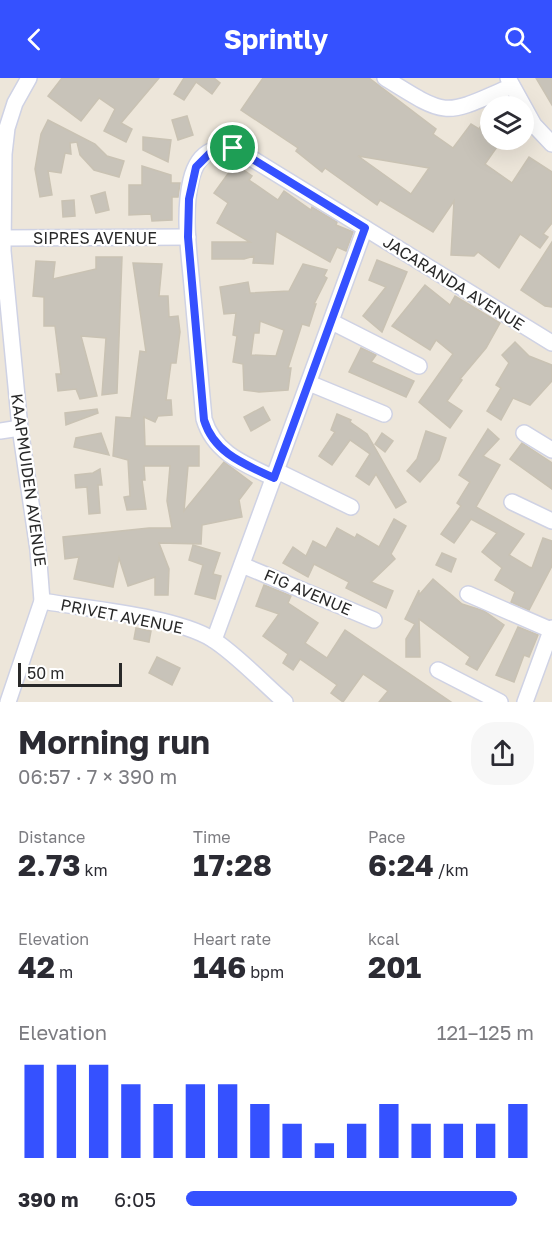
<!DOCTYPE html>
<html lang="en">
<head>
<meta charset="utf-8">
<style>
	:root { --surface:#fff; --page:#f7f7f7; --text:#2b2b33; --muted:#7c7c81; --accent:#3551ff }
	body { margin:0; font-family:"Golos Text",sans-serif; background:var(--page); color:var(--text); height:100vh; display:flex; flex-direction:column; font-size:22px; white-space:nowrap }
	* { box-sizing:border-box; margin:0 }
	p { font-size:20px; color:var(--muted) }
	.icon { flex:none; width:33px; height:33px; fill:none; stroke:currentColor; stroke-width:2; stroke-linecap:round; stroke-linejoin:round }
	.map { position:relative; height:624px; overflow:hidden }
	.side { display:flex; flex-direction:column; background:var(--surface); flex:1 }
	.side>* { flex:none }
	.tools { position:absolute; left:480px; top:18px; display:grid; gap:12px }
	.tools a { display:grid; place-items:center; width:54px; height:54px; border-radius:50%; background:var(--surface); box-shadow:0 6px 24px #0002; font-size:30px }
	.scale { position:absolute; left:18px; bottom:15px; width:104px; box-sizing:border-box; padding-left:6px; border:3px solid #292929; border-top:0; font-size:16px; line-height:21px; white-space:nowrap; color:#292929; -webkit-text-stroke:4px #fff; paint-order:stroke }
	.pin { position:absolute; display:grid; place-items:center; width:51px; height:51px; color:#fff; margin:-26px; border:3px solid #fff; border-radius:50%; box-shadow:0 2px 6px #0007 }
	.round { display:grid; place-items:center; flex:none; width:63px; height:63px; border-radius:24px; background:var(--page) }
	.headline { display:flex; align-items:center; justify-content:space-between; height:102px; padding:0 18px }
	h1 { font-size:33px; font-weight:700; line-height:45px }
	.stats { display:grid; grid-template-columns:repeat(3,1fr); gap:9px; height:102px; padding:6px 18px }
	.stats div { display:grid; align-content:center }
	.stats b { font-size:30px; font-weight:700 }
	.stats small { font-size:16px; font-weight:400 }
	.stats p { font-size:16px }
	.chart { height:168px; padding:12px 18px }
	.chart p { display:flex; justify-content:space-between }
	.chart svg { width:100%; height:108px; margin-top:6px; stroke:var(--accent); stroke-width:6 }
	ul { padding:0 18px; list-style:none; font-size:20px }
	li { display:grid; grid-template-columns:96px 72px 1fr; align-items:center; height:45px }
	li i { height:15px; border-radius:8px; background:var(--accent) }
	header { display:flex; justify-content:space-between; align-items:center; height:78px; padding:0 18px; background:var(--accent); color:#fff; font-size:27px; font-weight:700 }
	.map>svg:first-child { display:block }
	.building { fill:#c8c3b9; stroke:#c9c2b3; stroke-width:1.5; fill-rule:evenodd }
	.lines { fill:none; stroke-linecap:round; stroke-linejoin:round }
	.street-casing { stroke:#cfd2e4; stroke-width:18 }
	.street { stroke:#fff; stroke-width:15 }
	.route-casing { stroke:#fff; stroke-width:12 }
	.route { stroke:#3551ff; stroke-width:8 }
	.labels { text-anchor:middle; stroke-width:4.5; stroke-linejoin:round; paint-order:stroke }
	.street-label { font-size:16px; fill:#292929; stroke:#fff }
</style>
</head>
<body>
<header><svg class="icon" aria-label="back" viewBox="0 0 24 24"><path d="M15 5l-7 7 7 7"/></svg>Sprintly<svg class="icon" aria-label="search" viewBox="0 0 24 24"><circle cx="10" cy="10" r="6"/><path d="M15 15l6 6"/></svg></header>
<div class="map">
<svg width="552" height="624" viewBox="0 0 552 624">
	<rect width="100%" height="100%" fill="#ede6da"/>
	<g class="building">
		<path d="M62,0H159L121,45L132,51L126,64L104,53L115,31L99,20L81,43L48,18Z"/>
		<path d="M184,0H214L220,5L212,16L196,4L184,22L174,16Z"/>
		<path d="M263,0H369L436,51L433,56L453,70L471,46L479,51L490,31V62L499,66L485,86L512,105L529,79L552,94V145L543,156L548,159L540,170L520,156L499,190L478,174L474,178L451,177L454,123L433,154L380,122L377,127L325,90L322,94L296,73L298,70L241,32ZM358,78L429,90L411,116Z"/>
		<path d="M536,0H552V27Z"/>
		<path d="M187,38L193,57L178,62L172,42Z"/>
		<path d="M48,42L95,66L107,78L124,83L119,99L94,92L80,77L77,64L70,65L71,76L65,75L61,95L48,93L52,117L40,119L35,91L41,56Z"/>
		<path d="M143,59L171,62L168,84L143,72Z"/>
		<path d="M235,86L252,98L249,102L278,122L284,113L311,132L312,129L337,144L336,147L353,154L346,173L337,169L330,184L276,153L273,186L253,185L254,178L244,181H212V164H250L217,145L228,125L214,115Z"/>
		<path d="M142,88L171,97V105H180L178,119H172V142L152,143L151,136L129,137V107H142Z"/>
		<path d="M105,114L109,132L96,135L91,118Z"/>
		<path d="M74,122L75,138L63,139L62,123Z"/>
		<path d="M552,164V229L545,228L521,212Z"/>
		<path d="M96,179H122L117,315L102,317L106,260L81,258L97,318L80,321L76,311L58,313L56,296H61L55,248H44V219L33,218L36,183L55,184L53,201L96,191Z"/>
		<path d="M377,182L407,194L382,254L363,238L386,209L369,202Z"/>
		<path d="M133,185L162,186L159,218H168L169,239L178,238L180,254L176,285H171L166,322H171L172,337L158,338L155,344L144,339L145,368H199V388H188L184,433L224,384L252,405L239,422L242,439L202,447L201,466L159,465L169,491L168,517H155V499L128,508L119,480L113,509L74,501L79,479L65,481L63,459L149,450H172L167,423L170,388H144L145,402H142L146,431L127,432L124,419L130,418L128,382L113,378L116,339L131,340L140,273L146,274Z"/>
		<path d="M303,186L327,192L324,198L327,200L314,226H316L309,248L302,246L288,290H291L288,312L259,314L244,312L243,286L233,284L237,258L233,257L236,235L224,236L220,209L248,204L250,215L289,213ZM260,243L284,252L276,278L251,277L254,255H259Z"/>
		<path d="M425,207L450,227L455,218L500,245L486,270L460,301L462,302L447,323L462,333L450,350L419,324L453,276L436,262L430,272L392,248Z"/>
		<path d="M515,264L529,278L552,287V303L530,327L513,320L501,342L487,333L501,310L496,307L509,285L502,277Z"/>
		<path d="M361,270L376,277L371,284L414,303L406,319L349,294Z"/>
		<path d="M263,329L270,342L251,353L244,339Z"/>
		<path d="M97,331L98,335L66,347L65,335Z"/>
		<path d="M337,336L351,342L350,344L367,356L406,424L396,430L376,396L369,407L356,398L370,376L350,362L332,387L319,378L335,354L331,352Z"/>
		<path d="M488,351L499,361L483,378L500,387L476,429L524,456L509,477L529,489L532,490L543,460L552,463V488L529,532L511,524L515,514L495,502L502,490L482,474L497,455L471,441L454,465L441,456L461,428L457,425L470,404L459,397Z"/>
		<path d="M426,353L446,360L439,382L420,404L407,393L417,381Z"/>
		<path d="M101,355L109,377L74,369L76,360Z"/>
		<path d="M382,355L393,363L385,374L375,366Z"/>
		<path d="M522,365L552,385V411L510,381Z"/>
		<path d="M100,391L102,407H98L100,435L89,436L87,409L76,410L75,397L93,395Z"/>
		<path d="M394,441L406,448L391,476L395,481L371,504L393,513L386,530L346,510L349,504L314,486L308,499L283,485L293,469L306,478L313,463L326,470L337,450L355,460L357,456L379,469Z"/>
		<path d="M193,467L220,475L213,496L221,498L215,521L195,516L203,487L189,482Z"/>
		<path d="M442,475L456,481L451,494L436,487Z"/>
		<path d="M433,501L462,526L484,533L504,547L477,592L466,586L470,579L419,541L420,579H406V561L415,546L405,541L419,512V517Z"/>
		<path d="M264,507L291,518L288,525L318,545L305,565L327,580L345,552L451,624H379L388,613L363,596L343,624L331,615L337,607L300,581L293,592L283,585L288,576L263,558L279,536L256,528Z"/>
		<path d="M518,549L538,557L529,579L524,577L514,604L496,597Z"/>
		<path d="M136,550L151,553L149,564L134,561Z"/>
		<path d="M157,579L180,590L172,607L149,595Z"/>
	</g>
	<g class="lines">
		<g class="street-casing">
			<g id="street">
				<path d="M385,0C449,40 443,38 512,8"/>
				<path d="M508,0L534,47L552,66"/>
				<path d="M3,160L188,159"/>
				<path d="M332,244L419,288"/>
				<path d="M309,305L384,336"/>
				<path d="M0,353L20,350"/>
				<path d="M524,355L552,372"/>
				<path d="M277,393L351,429"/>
				<path d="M274,400C244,386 214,375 204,341C200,297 196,253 192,208C189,174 183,136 191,102C198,72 220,62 246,77L552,265"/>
				<path d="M512,424L552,443"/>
				<path d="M242,487L374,542"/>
				<path d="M468,516L551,552"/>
				<path d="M42,523C88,531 174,538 212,561C235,575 263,605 285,624"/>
				<path d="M214,562L365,150"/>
				<path d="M438,592L500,624"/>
				<path d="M8,624L42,523L38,472L20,350L3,173L4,76L7,50L15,25L29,0"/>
				<path d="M525,624L552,550"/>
			</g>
		</g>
		<use href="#street" class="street"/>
	</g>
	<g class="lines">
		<g class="route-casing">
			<path id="route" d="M223,68L233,70L246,77L365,150L274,400C244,386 214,375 204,342L188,159L189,121L196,89L213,72Z"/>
		</g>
		<use href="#route" class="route"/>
	</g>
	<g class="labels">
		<g class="street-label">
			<text x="95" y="166">SIPRES AVENUE</text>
			<text transform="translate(454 205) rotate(32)" y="6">JACARANDA AVENUE</text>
			<text transform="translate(29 402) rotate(82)" y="6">KAAPMUIDEN AVENUE</text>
			<text transform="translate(308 514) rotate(23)" y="6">FIG AVENUE</text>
			<text transform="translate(122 538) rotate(11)" y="6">PRIVET AVENUE</text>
		</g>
	</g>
</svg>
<div class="tools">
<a><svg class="icon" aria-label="layers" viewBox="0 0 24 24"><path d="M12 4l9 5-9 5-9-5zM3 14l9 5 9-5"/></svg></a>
</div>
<div class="scale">50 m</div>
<div class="pin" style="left:233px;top:70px;background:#1e9e55"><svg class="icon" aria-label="arrive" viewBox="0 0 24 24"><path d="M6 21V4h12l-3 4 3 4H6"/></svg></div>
</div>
<section class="side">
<div class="headline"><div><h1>Morning run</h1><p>06:57 · 7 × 390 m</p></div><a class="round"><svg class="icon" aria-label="share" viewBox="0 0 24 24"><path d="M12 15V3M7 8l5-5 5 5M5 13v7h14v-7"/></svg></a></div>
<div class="stats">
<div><p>Distance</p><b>2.73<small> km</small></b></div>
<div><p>Time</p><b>17:28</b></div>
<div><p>Pace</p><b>6:24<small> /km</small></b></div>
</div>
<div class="stats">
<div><p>Elevation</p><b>42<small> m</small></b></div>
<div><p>Heart rate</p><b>146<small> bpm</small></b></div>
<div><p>kcal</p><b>201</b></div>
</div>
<div class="chart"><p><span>Elevation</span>121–125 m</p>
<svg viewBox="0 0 160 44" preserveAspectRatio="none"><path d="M5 44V6M15 44V6M25 44V6M35 44V14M45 44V22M55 44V14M65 44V14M75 44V22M85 44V30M95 44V38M105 44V30M115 44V22M125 44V30M135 44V30M145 44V30M155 44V22"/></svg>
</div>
<ul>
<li><b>390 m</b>6:05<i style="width:95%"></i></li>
</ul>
</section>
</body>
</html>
